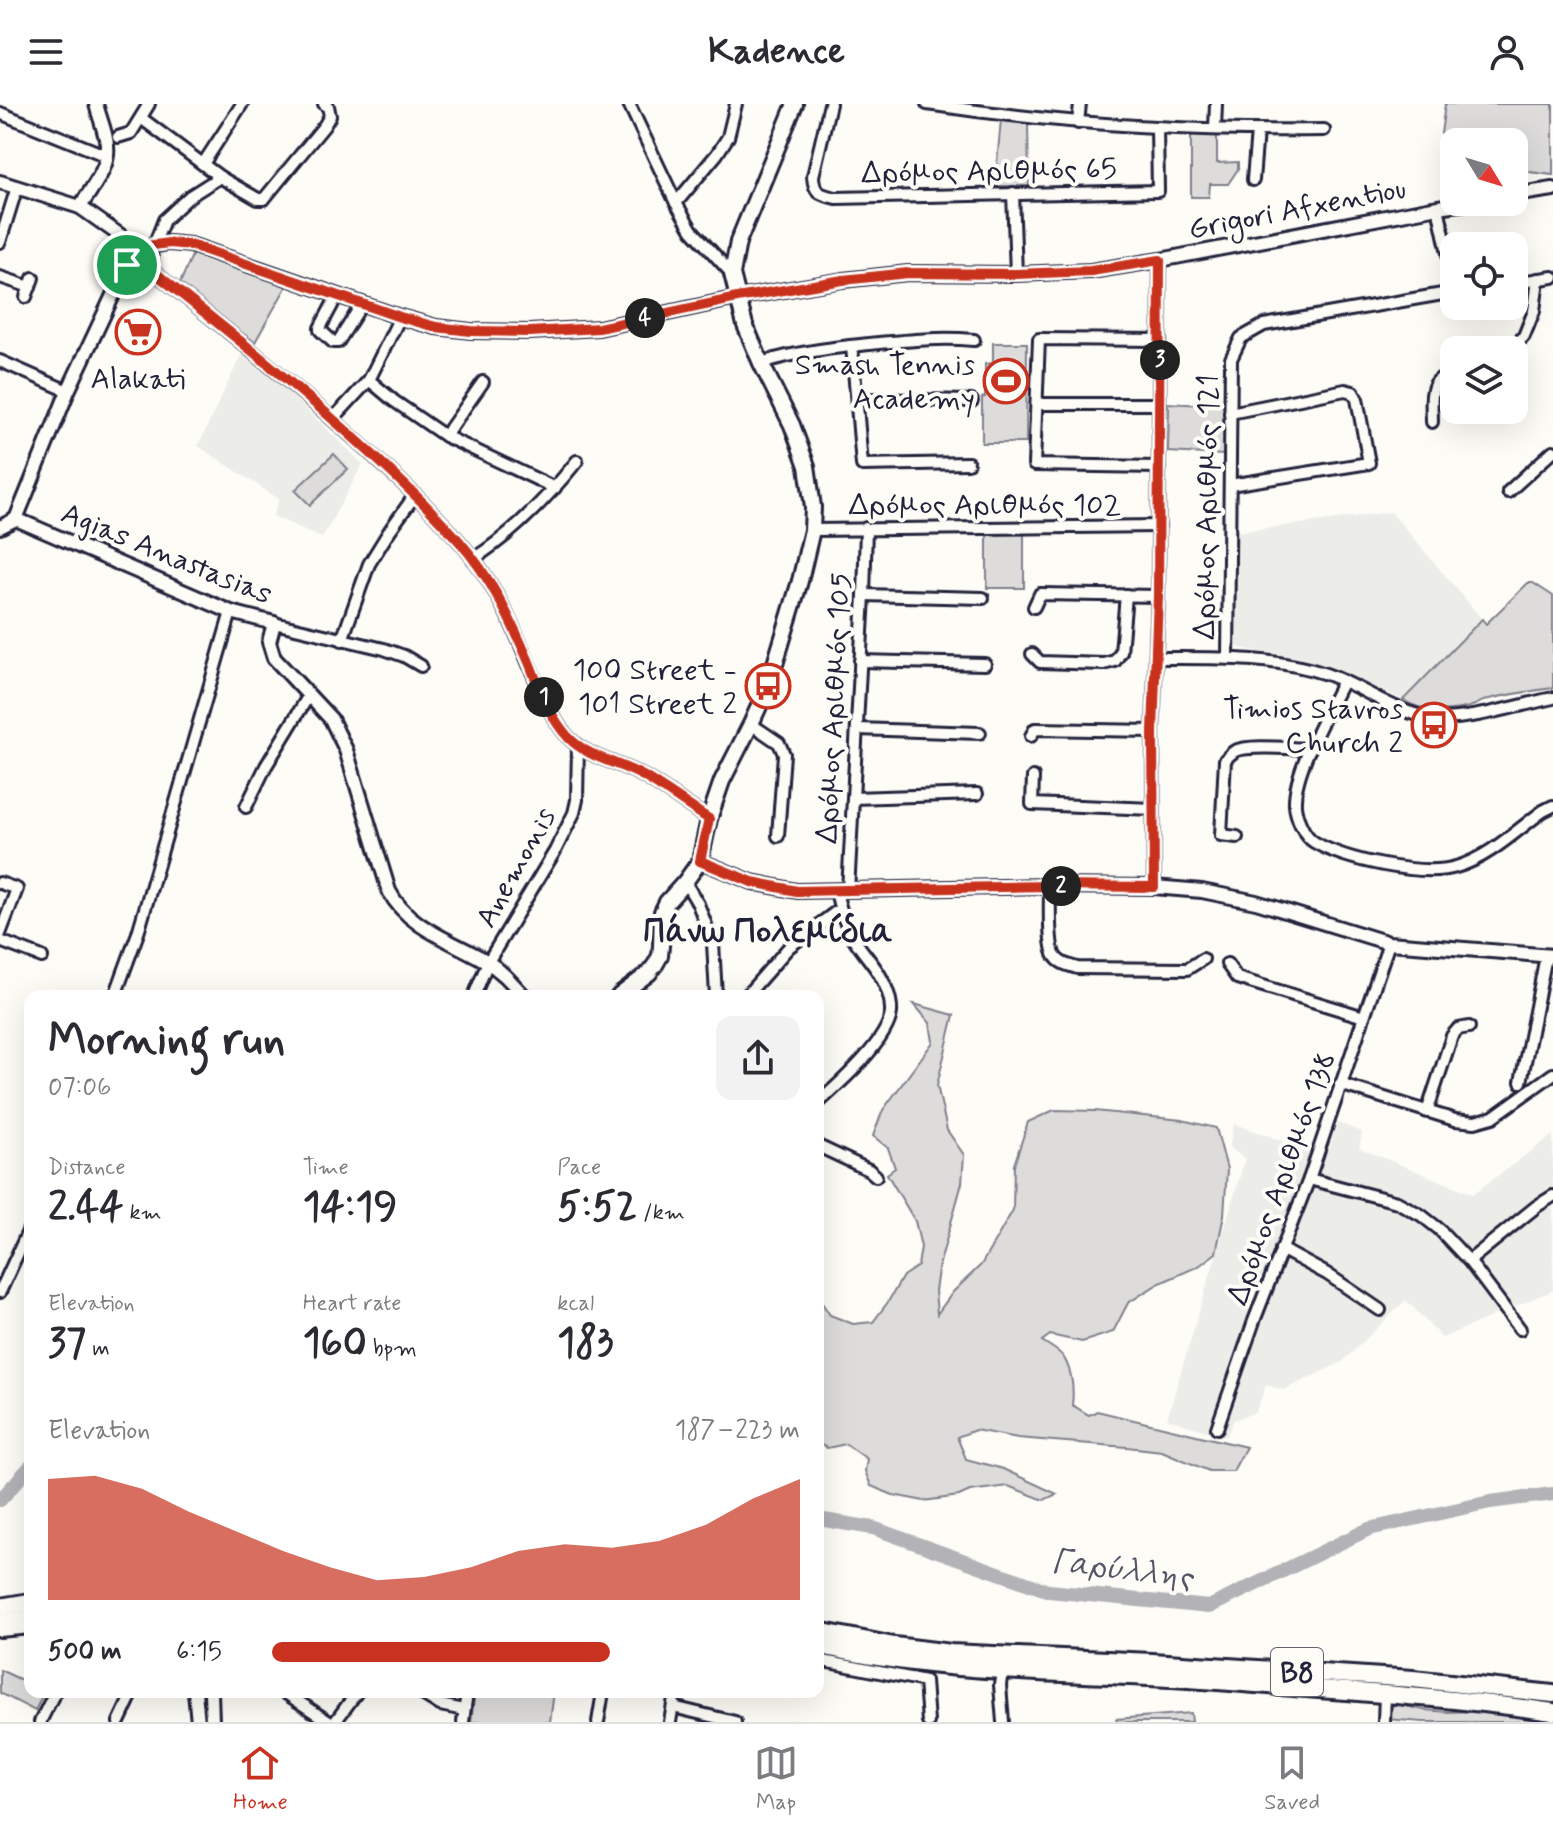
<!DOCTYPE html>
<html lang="en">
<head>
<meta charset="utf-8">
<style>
	:root { --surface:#fff; --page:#f2f2f3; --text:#2b2b33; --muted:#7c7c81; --line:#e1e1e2; --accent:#c8321e }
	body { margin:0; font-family:Mynerve,sans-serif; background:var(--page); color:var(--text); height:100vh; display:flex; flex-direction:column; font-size:30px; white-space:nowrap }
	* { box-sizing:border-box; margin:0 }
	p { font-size:26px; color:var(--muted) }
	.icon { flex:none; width:44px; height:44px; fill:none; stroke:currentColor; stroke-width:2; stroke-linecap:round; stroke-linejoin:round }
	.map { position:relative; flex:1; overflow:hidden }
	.drawer { position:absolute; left:24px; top:886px; width:800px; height:708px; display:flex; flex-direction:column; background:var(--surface); border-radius:16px; box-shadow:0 8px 32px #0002 }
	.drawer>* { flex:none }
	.needle { width:52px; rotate:128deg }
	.buttons { position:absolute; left:1440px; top:24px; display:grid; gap:16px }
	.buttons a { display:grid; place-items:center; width:88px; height:88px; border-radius:16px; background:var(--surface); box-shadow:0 8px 32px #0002; font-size:40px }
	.pin { position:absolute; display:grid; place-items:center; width:68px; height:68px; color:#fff; margin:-34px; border:4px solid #fff; border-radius:50%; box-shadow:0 2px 8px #0007 }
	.km { position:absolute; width:40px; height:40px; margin:-20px; border-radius:50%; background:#222; color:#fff; font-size:22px; line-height:40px; text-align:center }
	.round { display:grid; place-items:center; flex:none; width:84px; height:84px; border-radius:16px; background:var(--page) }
	.head { display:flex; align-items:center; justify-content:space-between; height:136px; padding:0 24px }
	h1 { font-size:44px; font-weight:800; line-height:60px }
	.stats { display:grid; grid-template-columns:repeat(3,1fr); gap:12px; height:136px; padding:8px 24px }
	.stats div { display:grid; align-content:center }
	.stats b { font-size:40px; font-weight:800 }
	.stats small { font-size:22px; font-weight:400 }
	.stats p { font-size:22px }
	.chart { height:224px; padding:16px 24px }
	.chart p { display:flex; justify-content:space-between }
	.chart svg { width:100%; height:144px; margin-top:8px; fill:var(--accent); opacity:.7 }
	ul { padding:0 24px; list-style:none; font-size:26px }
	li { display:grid; grid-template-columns:128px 96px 1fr; align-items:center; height:60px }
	li i { height:20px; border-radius:10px; background:var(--accent) }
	header { display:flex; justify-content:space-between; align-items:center; height:104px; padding:0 24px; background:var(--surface); font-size:36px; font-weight:800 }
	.tabs { display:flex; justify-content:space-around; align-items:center; height:112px; border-top:2px solid var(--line); background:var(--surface); font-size:22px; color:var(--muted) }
	.tabs a { display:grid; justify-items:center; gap:4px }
	.tabs .on { color:var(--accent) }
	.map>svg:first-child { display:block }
	.built { fill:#ecece9 }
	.green { fill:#dddcdb; stroke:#807f8b; stroke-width:2 }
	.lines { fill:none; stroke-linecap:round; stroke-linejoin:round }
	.river { stroke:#b2b2b7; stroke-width:14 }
	.minor-casing { stroke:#22223b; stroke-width:16 }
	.tertiary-casing { stroke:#22223b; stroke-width:18 }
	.secondary-casing { stroke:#22223b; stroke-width:20 }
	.primary-casing { stroke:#22223b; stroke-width:22 }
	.minor { stroke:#fdfcf7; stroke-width:10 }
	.tertiary { stroke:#fdfcf7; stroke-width:12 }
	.secondary { stroke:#fdfcf7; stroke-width:14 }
	.primary { stroke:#fdfcf7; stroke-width:16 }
	.route-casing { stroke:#fff; stroke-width:16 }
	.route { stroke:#c8321e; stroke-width:10 }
	.labels { text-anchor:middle; stroke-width:8; stroke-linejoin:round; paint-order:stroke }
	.shield { fill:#fdfcf7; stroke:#646373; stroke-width:2 }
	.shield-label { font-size:28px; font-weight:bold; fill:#22223b }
	.street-label { font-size:30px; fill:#22223b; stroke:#fdfcf7 }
	.poi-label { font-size:30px; fill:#22223b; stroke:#fdfcf7; text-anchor:end }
	.water-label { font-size:32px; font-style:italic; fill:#545466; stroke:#fdfcf7 }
	.quarter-label { font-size:34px; font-weight:bold; fill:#22223b; stroke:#fdfcf7 }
</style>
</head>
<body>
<header><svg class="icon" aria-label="menu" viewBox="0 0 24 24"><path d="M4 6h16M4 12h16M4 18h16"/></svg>Kadence<svg class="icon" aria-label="person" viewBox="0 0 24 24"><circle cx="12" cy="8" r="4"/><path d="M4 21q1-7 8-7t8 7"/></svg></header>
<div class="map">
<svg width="1553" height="1618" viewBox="0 0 1553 1618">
	<rect width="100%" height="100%" fill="#fdfcf7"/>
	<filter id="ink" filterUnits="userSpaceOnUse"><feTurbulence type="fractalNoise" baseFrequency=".0125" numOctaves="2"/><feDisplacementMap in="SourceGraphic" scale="16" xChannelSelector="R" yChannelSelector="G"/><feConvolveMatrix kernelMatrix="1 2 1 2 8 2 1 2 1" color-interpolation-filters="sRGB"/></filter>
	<g filter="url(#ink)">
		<g class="built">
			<path d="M244,245L363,360L322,434L273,412L279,395L198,342Z"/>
			<path d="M1391,408L1482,515L1403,596L1324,561L1240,544L1233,539L1237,428Z"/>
			<path d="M1338,1019L1362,1028L1359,1044L1473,1090L1553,1031V1186L1442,1234L1406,1196L1342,1258L1284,1286L1266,1281L1256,1308L1234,1316L1226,1333L1167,1315L1245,1055L1229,1043L1234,1020L1326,1052Z"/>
		</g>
		<g class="green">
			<path d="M1445,0H1553V71L1514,66V38H1454V58L1445,57L1448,31L1441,30Z"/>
			<path d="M1001,15L1028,20L1029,82H995Z"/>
			<path d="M1191,27L1217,28V59L1238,58V65L1228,80H1210L1209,93H1191Z"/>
			<path d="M194,147L289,178L255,238L238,226L180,179Z"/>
			<path d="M993,239H1027L1026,339H982V294L985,293V260L993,259Z"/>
			<path d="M1166,299L1225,302L1224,351L1168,348L1169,304Z"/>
			<path d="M334,350L348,365L310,401L295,386Z"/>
			<rect x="987" y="430" width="37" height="54"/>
			<path d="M1528,479H1533L1553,492V584C1532,587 1510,590 1489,595C1483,596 1479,600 1472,602C1450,609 1423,608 1403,596L1482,515L1486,520Z"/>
			<path d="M914,900L954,911L937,981L947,1026L964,1051L962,1079L938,1166L935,1187L937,1210L953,1188L981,1161L1013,1106L1014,1061L1028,1018L1054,1006L1095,1007L1182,1016L1216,1024L1227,1065L1224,1111L1216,1149L1199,1162L1158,1180L1128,1199L1113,1228L1082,1238L1050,1231L1042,1237C1049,1242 1060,1247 1064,1254C1072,1267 1074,1286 1072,1301L1089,1311L1097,1307L1246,1343L1233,1367H1209L1162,1347L1127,1343L1018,1334L975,1326L957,1333L966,1355L1003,1365L1057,1390L1044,1396L1008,1382L970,1387L959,1392L924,1397L893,1391L871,1382L865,1367L867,1355L846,1340L827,1344L818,1339V1193L830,1211L853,1220L873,1218L888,1198L903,1172L918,1162L921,1143L915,1117L887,1070L895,1064L888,1044L873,1032L883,1006L933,938L930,919Z"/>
			<path d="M0,1566L30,1580V1588H44L35,1607L0,1589Z"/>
			<path d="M475,1588H554L550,1618H471Z"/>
			<path d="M1395,1600L1424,1606L1448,1608L1478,1607L1536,1614L1553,1618H1423L1387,1615L1389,1603Z"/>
			<path d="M1191,1609L1192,1618H1117L1116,1615Z"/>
		</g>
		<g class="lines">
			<g class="river">
				<path d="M0,1396L30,1363"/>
				<path d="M818,1415L873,1424L1049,1487L1209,1503L1369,1425L1490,1398L1553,1390"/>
			</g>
			<g class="minor-casing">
				<g id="minor">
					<path d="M629,0L676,99L692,126L732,170"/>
					<path d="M830,0L813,72C814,90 820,90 836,94L1158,87L1157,23"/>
					<path d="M927,0C1058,20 1191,28 1324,26"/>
					<path d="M0,9L107,52"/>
					<path d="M141,14L220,73L258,95H264L324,22L330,12L328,2L324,0"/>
					<path d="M1078,19L1080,0"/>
					<path d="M1215,25L1216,0"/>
					<path d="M118,33L131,29L149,0"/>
					<path d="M203,60L242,0"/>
					<path d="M1253,76L1257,27"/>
					<path d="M1013,89L1016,170"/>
					<path d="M676,99L717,50L728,33L736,0"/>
					<path d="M1438,103L1454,177"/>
					<path d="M0,138L17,83"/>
					<path d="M154,141L164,116L190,92L220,73"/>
					<path d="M149,164C224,224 298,283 368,347C400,376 431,405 459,437C491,473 510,514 528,558C539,583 549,612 568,633C588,654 618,658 643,672C665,685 687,701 709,715"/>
					<path d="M0,173L30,183"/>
					<path d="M1514,179L1553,173"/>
					<path d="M337,192L320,224V226L333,238H338L362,200"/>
					<path d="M26,193L33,174"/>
					<path d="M852,242L862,361L968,359"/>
					<path d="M1511,246L1524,232L1534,207L1538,175"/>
					<path d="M0,257L68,287"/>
					<path d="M761,259C799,247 840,243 879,239C912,236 941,233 974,236"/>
					<path d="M369,276L394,297L445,332L555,384"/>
					<path d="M857,295L972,297"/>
					<path d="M1037,300H1159"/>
					<path d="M1230,309L1345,286L1353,288L1357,295L1369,359L1230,381"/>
					<path d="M333,315L369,276L400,213"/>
					<path d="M1432,318C1432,295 1426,275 1454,269"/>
					<path d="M445,332L483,278"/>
					<path d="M1159,363L1034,361L1039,235L1160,236"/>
					<path d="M1508,388L1553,347"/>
					<path d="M812,426L1159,422"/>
					<path d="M473,455C513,430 548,393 577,357"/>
					<path d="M864,491L983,494"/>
					<path d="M1034,503L1040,490L1158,492"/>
					<path d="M274,519L384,545L404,552L421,562"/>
					<path d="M342,536L369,460L390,426L415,391"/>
					<path d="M1032,550L1040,558L1104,560L1115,557L1121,548L1126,491"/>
					<path d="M1156,554C1212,554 1272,552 1326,570C1362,582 1394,609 1433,614C1465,618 1520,601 1553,594"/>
					<path d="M1228,554L1231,255L1241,234L1264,221L1454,188"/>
					<path d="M860,557L985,560"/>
					<path d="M1343,577C1328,608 1293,667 1295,701C1296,713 1304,732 1314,738C1344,756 1422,773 1456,763C1488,754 1516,727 1543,707L1553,702"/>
					<path d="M751,620L779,639L784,650L778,732"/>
					<path d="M857,625L980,629"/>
					<path d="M1031,632L1035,625L1153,627"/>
					<path d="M1033,673L1032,700L1153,705"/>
					<path d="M853,694L977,690"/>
					<path d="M246,703L266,662L309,591"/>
					<path d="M1237,733L1221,731L1225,656C1228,653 1231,649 1235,647C1249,640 1293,645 1310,645"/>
					<path d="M685,778L698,800L713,839L716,892"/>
					<path d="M0,779L17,785L0,830"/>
					<path d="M1050,782C1050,797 1048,840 1055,852C1060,860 1068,861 1077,864L1187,865L1203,855"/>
					<path d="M1154,783L1153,627L1158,492L1160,156"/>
					<path d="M848,787L864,491L866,424"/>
					<path d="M0,837L42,853"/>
					<path d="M1227,860L1237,874L1364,913"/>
					<path d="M115,892L138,829L231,508"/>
					<path d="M474,892L488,858L555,747L574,709L577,696L578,641"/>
					<path d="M746,892L789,843L840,805"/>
					<path d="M1521,978L1546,852"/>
					<path d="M1340,980L1455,1016L1475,1018L1493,1013L1553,970"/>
					<path d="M818,999C839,980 888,937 891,909C892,894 886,881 878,868C869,854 857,842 850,828C843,815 839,801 836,787"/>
					<path d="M1427,1008L1452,932L1458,925L1469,923"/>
					<path d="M818,1042L869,1066L876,1072"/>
					<path d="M1309,1075L1397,1098L1421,1111L1439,1125L1469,1157L1520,1225"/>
					<path d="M1281,1145L1327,1170L1380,1206"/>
					<path d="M1469,1157L1537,1102L1553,1092"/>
					<path d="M0,1188L30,1123"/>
					<path d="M1217,1324L1254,1217L1309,1075L1389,839"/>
					<path d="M0,1527L30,1524"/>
					<path d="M818,1556L925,1577L928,1618"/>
					<path d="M1002,1567L1000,1581L1003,1618"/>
					<path d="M284,1588L329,1618"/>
					<path d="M419,1588L440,1601L464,1606"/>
					<path d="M673,1603L735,1618"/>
					<path d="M40,1618L55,1588"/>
					<path d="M119,1618L133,1588"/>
					<path d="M335,1618L357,1588"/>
					<path d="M463,1618L467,1588"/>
					<path d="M598,1618L603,1588"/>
					<path d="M670,1618L675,1588"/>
					<path d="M1384,1618L1385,1590"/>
				</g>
			</g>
			<g class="tertiary-casing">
				<g id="tertiary">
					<path d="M0,78L80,103L121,132L134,145"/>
					<path d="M1514,91L1553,85"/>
					<path d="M80,103C89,88 105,69 107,51C109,35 100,16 96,0"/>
					<path d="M114,189L149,164C154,155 150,147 141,144"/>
					<path d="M16,415L68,287L114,189L129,149L134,145L169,139L191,141L400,213L436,223L471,227L530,228L599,224L737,194L843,176L908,169L1016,170L1091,167L1160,156L1438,103L1474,98"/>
					<path d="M16,415L231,508L274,519L269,538L274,554L331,615L346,646L389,787C408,824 453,837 486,857C502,867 512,879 524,892"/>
					<path d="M0,423L16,415"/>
					<path d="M700,757L752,778L797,787L1050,782L1154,783L1202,787L1256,798L1389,839L1553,852"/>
					<path d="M195,1588L198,1618"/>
					<path d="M211,1588L212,1618"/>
				</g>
			</g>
			<g class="secondary-casing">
				<path id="secondary" d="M619,892L649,869L655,861L660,852L661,842L662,808L667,798L685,778L700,757L709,715L722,677L751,620L769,580L800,477L812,426L813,403L807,362L792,321L761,259L745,221L732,170L738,138L795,0"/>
			</g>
			<g class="primary-casing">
				<g id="primary">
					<path d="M0,1503L30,1498"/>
					<path d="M0,1519L30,1514"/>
					<path d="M818,1527L894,1542L951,1549L1152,1558L1413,1575L1553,1590"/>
					<path d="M818,1541C930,1568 1035,1567 1149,1573C1201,1575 1254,1580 1306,1584C1388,1590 1471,1596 1553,1608"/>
				</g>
			</g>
			<use href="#minor" class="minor"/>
			<use href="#tertiary" class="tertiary"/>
			<use href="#secondary" class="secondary"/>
			<use href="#primary" class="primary"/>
		</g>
	</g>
	<g class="lines" filter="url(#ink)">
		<g class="route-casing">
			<path id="route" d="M169,139L191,141L400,213L436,223L471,227L530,228L599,224L737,194L843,176L908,169L1016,170L1091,167L1160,156L1158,492L1153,627L1154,783L1050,782L797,787L752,778L700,757L709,715C687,701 665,685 643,672C618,658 588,654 568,633C549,612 539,583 529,558C510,514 491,473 459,437C430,404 397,373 364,343C295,280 222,222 149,164L143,168L136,169C129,165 124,161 127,153C131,141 158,141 169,139Z"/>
		</g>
		<use href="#route" class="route"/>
	</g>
	<defs>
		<g id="supermarket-ring" transform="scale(2.3)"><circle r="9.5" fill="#fdfcf7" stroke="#c8321e" stroke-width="1.5"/><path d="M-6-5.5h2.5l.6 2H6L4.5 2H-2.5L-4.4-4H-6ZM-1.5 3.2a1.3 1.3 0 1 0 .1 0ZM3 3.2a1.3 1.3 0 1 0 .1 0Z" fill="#c8321e"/></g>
		<g id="stadium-ring" transform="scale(2.3)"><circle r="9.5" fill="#fdfcf7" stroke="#c8321e" stroke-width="1.5"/><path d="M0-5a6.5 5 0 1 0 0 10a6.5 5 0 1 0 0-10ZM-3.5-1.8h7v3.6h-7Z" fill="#c8321e"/></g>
		<g id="bus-ring" transform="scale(2.3)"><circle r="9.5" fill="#fdfcf7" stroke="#c8321e" stroke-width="1.5"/><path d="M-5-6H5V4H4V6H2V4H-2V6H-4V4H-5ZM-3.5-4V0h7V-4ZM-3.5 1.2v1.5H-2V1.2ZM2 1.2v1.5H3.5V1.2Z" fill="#c8321e"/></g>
	</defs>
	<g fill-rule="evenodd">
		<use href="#supermarket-ring" x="138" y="228"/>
		<use href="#stadium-ring" x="1006" y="277"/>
		<use href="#bus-ring" x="768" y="582"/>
		<use href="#bus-ring" x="1434" y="621"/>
	</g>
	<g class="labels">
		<rect class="shield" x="1271" y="1544" width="52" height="48" rx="6"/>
		<g class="shield-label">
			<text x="1297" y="1578">B8</text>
		</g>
		<g class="street-label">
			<text transform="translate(989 66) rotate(-1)" y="10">Δρόμος Αριθμός 65</text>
			<text transform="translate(1297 104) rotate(-11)" y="10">Grigori Afxentiou</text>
			<text x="985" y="410">Δρόμος Αριθμός 102</text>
			<text transform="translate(1206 403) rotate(-89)" y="10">Δρόμος Αριθμός 121</text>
			<text transform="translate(167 449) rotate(22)" y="10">Agias Anastasias</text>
			<text transform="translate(833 604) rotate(-87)" y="10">Δρόμος Αριθμός 105</text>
			<text transform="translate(515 763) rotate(-61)" y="10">Anemonis</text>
			<text transform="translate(1281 1074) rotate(-70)" y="10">Δρόμος Αριθμός 138</text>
		</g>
		<g class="poi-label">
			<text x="975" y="270">Smash Tennis<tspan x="975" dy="34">Academy</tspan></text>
			<text x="138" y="284" text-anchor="middle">Alakati</text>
			<text x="737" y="575">100 Street -<tspan x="737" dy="34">101 Street 2</tspan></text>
			<text x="1403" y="614">Timios Stavros<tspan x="1403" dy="34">Church 2</tspan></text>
		</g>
		<g class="water-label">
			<text transform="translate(1122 1464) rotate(7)" y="11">Γαρύλλης</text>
		</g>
		<g class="quarter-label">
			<text x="768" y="838">Πάνω Πολεμίδια</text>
		</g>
	</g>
</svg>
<div class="buttons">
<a><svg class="needle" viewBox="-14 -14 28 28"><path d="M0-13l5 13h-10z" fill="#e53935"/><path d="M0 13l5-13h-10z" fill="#7c7c81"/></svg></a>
<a><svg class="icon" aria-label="locate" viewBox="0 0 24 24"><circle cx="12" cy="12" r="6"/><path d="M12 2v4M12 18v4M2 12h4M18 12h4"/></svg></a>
<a><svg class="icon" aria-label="layers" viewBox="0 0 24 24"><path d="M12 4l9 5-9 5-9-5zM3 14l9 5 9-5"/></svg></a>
</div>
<div class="pin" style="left:127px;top:161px;background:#1e9e55"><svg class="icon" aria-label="arrive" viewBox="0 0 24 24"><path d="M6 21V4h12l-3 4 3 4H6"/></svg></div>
<b class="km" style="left:544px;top:593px">1</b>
<b class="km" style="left:1061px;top:782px">2</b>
<b class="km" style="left:1160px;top:256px">3</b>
<b class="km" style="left:645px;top:214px">4</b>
<section class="drawer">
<div class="head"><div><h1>Morning run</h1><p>07:06</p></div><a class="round"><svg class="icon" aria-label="share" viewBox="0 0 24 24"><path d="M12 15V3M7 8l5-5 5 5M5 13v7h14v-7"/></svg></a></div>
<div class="stats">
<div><p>Distance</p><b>2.44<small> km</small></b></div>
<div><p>Time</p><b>14:19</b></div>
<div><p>Pace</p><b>5:52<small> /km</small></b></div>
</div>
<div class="stats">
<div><p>Elevation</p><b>37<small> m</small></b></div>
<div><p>Heart rate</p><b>160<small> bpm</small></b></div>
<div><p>kcal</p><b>183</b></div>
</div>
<div class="chart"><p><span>Elevation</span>187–223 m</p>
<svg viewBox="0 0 160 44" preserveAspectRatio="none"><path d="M0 44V7L10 6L20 10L30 17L40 23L50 29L60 34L70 38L80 37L90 34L100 29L110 27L120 28L130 26L140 21L150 13L160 7V44z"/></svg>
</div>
<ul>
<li><b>500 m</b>6:15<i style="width:64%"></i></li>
</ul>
</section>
</div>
<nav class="tabs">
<a class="on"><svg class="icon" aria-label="home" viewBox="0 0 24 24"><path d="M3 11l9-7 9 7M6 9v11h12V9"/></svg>Home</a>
<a><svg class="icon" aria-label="map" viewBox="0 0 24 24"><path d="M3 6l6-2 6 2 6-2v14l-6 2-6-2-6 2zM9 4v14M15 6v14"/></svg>Map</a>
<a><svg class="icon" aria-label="saved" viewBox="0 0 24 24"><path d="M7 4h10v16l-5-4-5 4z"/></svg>Saved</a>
</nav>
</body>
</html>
